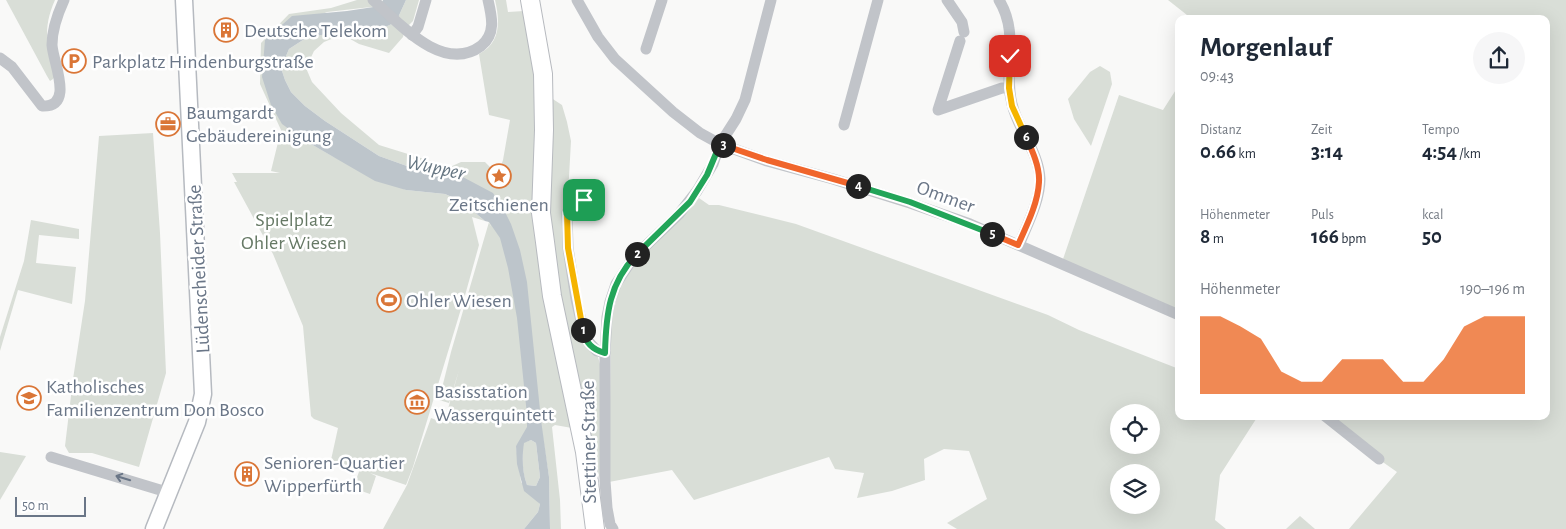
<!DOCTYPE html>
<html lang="de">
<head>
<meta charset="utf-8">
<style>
	:root { --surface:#fff; --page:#f6f6f7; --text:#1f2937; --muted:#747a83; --accent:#ea580c }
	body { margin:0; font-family:"Alegreya Sans",sans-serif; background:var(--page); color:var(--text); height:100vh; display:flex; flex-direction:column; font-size:19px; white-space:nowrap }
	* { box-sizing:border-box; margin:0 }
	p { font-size:16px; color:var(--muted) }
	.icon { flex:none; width:28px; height:28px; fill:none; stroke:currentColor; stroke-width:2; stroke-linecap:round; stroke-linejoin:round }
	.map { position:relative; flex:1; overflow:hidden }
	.drawer { position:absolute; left:1175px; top:15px; width:375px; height:405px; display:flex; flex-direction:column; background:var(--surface); border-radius:10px; box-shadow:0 5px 20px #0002 }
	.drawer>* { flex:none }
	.controls { position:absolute; left:1110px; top:404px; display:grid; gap:10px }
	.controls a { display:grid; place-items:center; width:50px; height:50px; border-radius:50%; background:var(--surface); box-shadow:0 5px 20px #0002; font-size:25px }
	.scale { position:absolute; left:15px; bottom:12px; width:71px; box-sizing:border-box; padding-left:5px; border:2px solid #6a7687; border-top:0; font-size:14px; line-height:18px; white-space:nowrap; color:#6a7687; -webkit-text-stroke:4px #fff; paint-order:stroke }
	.pin { position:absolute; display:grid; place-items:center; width:42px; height:42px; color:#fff; margin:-21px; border-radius:10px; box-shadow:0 2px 8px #0006 }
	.km { position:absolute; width:25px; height:25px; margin:-12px; border-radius:50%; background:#222; color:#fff; font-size:14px; line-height:25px; text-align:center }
	.round { display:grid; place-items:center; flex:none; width:52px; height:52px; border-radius:26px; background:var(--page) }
	.headline { display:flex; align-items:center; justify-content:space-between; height:85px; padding:0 25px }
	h1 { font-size:28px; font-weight:700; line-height:38px }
	.stats { display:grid; grid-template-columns:repeat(3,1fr); gap:8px; height:85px; padding:5px 25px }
	.stats div { display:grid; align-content:center }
	.stats b { font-size:21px; font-weight:700 }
	.stats small { font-size:14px; font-weight:400 }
	.stats p { font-size:14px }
	.chart { height:140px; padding:10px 25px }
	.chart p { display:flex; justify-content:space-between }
	.chart svg { width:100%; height:90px; margin-top:5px; fill:var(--accent); opacity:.7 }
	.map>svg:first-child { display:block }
	.green { fill:#d9ded7; fill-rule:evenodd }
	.water { fill:#bdc5cb; fill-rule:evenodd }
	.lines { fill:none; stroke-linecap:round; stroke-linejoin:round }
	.secondary-casing { stroke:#b6bac0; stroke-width:19 }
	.primary-casing { stroke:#b7babf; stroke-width:20 }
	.street { stroke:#c1c4c9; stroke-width:11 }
	.secondary { stroke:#fff; stroke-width:16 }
	.primary { stroke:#fff; stroke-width:18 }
	.oneway { stroke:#6a7687 }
	.split-1-casing { stroke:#fff; stroke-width:10 }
	.split-2-casing { stroke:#fff; stroke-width:10 }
	.split-3-casing { stroke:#fff; stroke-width:10 }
	.split-4-casing { stroke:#fff; stroke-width:10 }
	.split-5-casing { stroke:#fff; stroke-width:10 }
	.split-6-casing { stroke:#fff; stroke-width:10 }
	.split-7-casing { stroke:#fff; stroke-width:10 }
	.split-1 { stroke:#f5b400; stroke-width:6 }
	.split-2 { stroke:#22a559; stroke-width:6 }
	.split-3 { stroke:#22a559; stroke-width:6 }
	.split-4 { stroke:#f0652b; stroke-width:6 }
	.split-5 { stroke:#22a559; stroke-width:6 }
	.split-6 { stroke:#f0652b; stroke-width:6 }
	.split-7 { stroke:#f5b400; stroke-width:6 }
	.labels { text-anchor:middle; stroke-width:5; stroke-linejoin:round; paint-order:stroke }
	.poi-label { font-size:20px; fill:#6a7687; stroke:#fff; text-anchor:start }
	.street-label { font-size:20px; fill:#6a7687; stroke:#fff }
	.park-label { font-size:20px; fill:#667965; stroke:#fff }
	.water-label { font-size:21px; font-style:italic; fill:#667682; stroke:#fff }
</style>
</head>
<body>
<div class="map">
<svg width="1566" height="529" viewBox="0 0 1566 529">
	<rect width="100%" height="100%" fill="#f9f9f8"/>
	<g class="green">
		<path d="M6,0H55C42,29 47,47 55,76L53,79L50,81L47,76Z"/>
		<path d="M357,0H373L380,6L327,12L265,40L304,140L332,156L406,190L445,194L461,201L485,221L472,217L479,245L464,299L413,467L406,485L370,473L376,476L370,494L353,488L360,469L331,460L338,428L314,419L311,416L303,326L273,254L234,182H237L232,173H280L271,171L281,130L260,84L261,43L289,14L331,8Z"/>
		<path d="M406,0H419L413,21L405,29L403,37L389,53L359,44L345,36L334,38L324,42L314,51L306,68L312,82L341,113L379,145L450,167L461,162H485L498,175L503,160L510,120L489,115L479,54C501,43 500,21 495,0H506L508,12L524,11L539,90L562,105L567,122L571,141L567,213L568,248L594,354L598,357L600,364V479L593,454L572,428L555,425L552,427L560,500L561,529H550L549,477L542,432L525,442L531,440L536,443L540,477L536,486L527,485C522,472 522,456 523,443L516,446L521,482L540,504L538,512L524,529H383L407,485L431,418L444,423L459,370L449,403L439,400L451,352L489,222L491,226L459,175L418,170L379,156L325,121L305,106L291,92L285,80L281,68L289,49L306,38L337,32L368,35L396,22Z"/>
		<path d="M1168,0H1566V529H1349L1397,472L1367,451L1325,416H1546V19H1192Z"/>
		<path d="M1100,66L1110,72L1112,84L1091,146L1074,119L1068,99L1090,72Z"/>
		<path d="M1179,85V315L1061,265L1119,95L1163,110Z"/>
		<path d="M153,133L160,233L166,373L139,467L92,453H69L65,446L73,379L85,301L99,136Z"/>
		<path d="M699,198L709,205H719L796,224L1048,315L1079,330L1179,369V416H1258L1220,475L1215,520L1226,529H957L947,523L987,499L969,451L944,449L924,459L925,480L892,491L857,498L864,473L835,469L829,457L694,500L672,470L609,482L611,321L620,286L632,266ZM1119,412H1151V445H1119ZM1119,472H1151V505H1119Z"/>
		<path d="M31,220L79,229V239L39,235L36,263L76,267L72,304L18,290L0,351V337L24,261Z"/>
		<path d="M0,452L26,456L0,500Z"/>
		<path d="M1300,516L1315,529H1286Z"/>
	</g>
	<path class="water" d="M383,0H406L396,22L368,35L337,32L306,38L289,49L281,68L285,80L291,92L305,106L325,121L379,156L418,170L459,175L493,193L504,210L511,224L520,250L527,282L541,420L549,477L550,529H524L538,512L540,504L524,491L517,464L516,446L527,427V415L517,318L508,268L500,238L489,222L485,221L461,201L445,194L406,190L375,181L304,140L282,124L271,105L262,77L265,40L292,16L347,11L380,6ZM531,440L536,443L540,477L536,486L527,485C522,472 522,456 524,443Z"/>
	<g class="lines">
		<g class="secondary-casing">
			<path id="secondary" d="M154,529L197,422L203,394L184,0"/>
		</g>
		<g class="primary-casing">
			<path id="primary" d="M530,0L543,74L544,130L541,213L545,242L552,296L585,452L595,529"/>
		</g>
		<g class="street">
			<path d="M373,0C399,23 443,74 481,46C496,34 492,17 488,0"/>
			<path d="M577,0L598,37L615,59L673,112L700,133L720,144L767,161L833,179L910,203L970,224L1179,315"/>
			<path d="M947,0L962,22L964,32"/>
			<path d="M999,0C1020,34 1003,69 1012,104C1018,130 1039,152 1040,179C1040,201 1027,225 1019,245"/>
			<path d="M412,35L418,27L426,0"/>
			<path d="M960,41L938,110L1002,88H1009"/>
			<path d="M646,49L662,0"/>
			<path d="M0,58L12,67L42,106C75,107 53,63 52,45C52,30 58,13 64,0"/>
			<path d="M844,125L878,0"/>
			<path d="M595,190L584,199L574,201L567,213L568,248L576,299L585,338L597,351L605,353"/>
			<path d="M1325,416L1379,459"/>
			<path d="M51,457L170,493"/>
			<path d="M613,529L610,524L607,508L605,481V353L607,317L610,302L616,284L633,258L679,214L697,191L713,164L720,144L736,119L745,100L771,0"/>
		</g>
		<use href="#secondary" class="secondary"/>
		<use href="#primary" class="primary"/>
	</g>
	<defs><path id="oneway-shaft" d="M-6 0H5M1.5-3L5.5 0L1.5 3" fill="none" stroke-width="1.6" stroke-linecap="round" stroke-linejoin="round" transform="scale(1.25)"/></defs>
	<use class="oneway" href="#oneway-shaft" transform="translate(123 478) rotate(-163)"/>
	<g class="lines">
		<g class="split-1-casing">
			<path id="split-1" d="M583,330L568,248L567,213L574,201L584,200"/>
		</g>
		<g class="split-2-casing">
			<path id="split-2" d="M583,330C585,342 593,350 605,353C606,314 609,283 637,254"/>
		</g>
		<g class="split-3-casing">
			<path id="split-3" d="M637,254L690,202L707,175L720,144L723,145"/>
		</g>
		<g class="split-4-casing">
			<path id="split-4" d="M723,145L767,160L858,186"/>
		</g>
		<g class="split-5-casing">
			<path id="split-5" d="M858,186L910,202L992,234"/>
		</g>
		<g class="split-6-casing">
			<path id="split-6" d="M992,234L1018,245C1027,225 1038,203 1039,182C1040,167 1032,150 1026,137"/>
		</g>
		<g class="split-7-casing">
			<path id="split-7" d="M1010,56L1009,88L1012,106L1026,137"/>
		</g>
		<use href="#split-1" class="split-1"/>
		<use href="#split-2" class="split-2"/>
		<use href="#split-3" class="split-3"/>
		<use href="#split-4" class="split-4"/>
		<use href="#split-5" class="split-5"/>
		<use href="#split-6" class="split-6"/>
		<use href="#split-7" class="split-7"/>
	</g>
	<defs>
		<g id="building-ring" transform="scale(1.25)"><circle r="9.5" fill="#fff" stroke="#da7637" stroke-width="1.5"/><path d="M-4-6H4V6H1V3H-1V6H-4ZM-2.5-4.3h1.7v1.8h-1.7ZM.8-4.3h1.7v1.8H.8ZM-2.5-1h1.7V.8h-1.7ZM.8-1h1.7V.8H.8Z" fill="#da7637"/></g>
		<g id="parking-ring" transform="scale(1.25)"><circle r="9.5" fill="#fff" stroke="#da7637" stroke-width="1.5"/><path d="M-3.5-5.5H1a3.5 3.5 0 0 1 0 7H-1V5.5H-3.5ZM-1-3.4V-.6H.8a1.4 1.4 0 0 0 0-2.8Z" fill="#da7637"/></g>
		<g id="office-ring" transform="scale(1.25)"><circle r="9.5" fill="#fff" stroke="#da7637" stroke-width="1.5"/><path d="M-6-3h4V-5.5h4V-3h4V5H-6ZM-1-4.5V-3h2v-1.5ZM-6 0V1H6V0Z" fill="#da7637"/></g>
		<g id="sight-ring" transform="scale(1.25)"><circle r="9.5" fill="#fff" stroke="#da7637" stroke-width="1.5"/><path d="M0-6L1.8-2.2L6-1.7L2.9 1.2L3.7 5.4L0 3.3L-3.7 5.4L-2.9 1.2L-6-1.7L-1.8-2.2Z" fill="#da7637"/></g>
		<g id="stadium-ring" transform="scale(1.25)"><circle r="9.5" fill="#fff" stroke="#da7637" stroke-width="1.5"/><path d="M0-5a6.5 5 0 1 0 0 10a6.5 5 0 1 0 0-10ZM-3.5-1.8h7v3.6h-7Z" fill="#da7637"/></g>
		<g id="school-ring" transform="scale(1.25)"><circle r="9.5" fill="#fff" stroke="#da7637" stroke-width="1.5"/><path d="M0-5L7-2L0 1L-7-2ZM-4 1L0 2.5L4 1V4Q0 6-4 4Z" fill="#da7637"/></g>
		<g id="museum-ring" transform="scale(1.25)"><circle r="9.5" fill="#fff" stroke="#da7637" stroke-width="1.5"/><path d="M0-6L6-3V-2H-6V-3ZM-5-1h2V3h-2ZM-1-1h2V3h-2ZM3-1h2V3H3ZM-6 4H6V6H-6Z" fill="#da7637"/></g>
	</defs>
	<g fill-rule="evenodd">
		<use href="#building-ring" x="226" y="30"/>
		<use href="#parking-ring" x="74" y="61"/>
		<use href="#office-ring" x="168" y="124"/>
		<use href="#sight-ring" x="499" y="176"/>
		<use href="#stadium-ring" x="389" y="300"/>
		<use href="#school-ring" x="29" y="398"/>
		<use href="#museum-ring" x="417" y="402"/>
		<use href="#building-ring" x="247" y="474"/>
	</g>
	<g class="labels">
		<g class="poi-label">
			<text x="244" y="37">Deutsche Telekom</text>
			<text x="92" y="68">Parkplatz Hindenburgstraße</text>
			<text x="186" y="119">Baumgardt<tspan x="186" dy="23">Gebäudereinigung</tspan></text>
			<text x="499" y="211" text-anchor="middle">Zeitschienen</text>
			<text x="406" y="307">Ohler Wiesen</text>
			<text x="46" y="393">Katholisches<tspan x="46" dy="23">Familienzentrum Don Bosco</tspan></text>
			<text x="434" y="398">Basisstation<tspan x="434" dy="23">Wasserquintett</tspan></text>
			<text x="264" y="469">Senioren-Quartier<tspan x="264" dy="23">Wipperfürth</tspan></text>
		</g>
		<g class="street-label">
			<text transform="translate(946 196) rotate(20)" y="7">Ommer</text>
			<text transform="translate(198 269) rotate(-93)" y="7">Lüdenscheider Straße</text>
			<text transform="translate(588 442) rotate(-91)" y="7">Stettiner Straße</text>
		</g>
		<g class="park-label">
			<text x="294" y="226">Spielplatz<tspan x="294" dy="23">Ohler Wiesen</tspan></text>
		</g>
		<g class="water-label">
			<text transform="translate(436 167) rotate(12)" y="7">Wupper</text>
		</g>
	</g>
</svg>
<div class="controls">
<a><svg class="icon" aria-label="locate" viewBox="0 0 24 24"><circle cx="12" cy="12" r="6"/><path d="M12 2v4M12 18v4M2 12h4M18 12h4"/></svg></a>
<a><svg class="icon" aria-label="layers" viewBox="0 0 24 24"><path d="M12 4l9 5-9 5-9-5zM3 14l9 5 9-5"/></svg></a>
</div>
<div class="scale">50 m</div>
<div class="pin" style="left:584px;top:200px;background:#1e9e55"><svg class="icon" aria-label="arrive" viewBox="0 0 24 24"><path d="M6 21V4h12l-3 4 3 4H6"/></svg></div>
<div class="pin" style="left:1010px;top:56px;background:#d93025"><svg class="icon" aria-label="check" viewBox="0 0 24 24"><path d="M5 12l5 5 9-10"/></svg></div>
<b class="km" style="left:583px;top:330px">1</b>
<b class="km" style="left:637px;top:254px">2</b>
<b class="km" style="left:723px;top:145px">3</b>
<b class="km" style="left:858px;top:186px">4</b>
<b class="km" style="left:992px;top:234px">5</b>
<b class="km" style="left:1026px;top:137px">6</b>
<section class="drawer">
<div class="headline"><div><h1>Morgenlauf</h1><p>09:43</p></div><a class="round"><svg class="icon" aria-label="share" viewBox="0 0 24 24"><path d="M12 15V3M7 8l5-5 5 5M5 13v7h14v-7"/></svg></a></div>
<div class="stats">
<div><p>Distanz</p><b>0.66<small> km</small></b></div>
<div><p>Zeit</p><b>3:14</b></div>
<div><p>Tempo</p><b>4:54<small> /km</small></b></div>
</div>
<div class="stats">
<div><p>Höhenmeter</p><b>8<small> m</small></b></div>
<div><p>Puls</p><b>166<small> bpm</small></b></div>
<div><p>kcal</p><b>50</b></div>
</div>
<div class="chart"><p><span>Höhenmeter</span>190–196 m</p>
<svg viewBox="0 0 160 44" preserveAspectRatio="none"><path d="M0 44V6L10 6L20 11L30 17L40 33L50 38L60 38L70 27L80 27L90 27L100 38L110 38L120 27L130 11L140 6L150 6L160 6V44z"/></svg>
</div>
</section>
</div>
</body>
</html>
